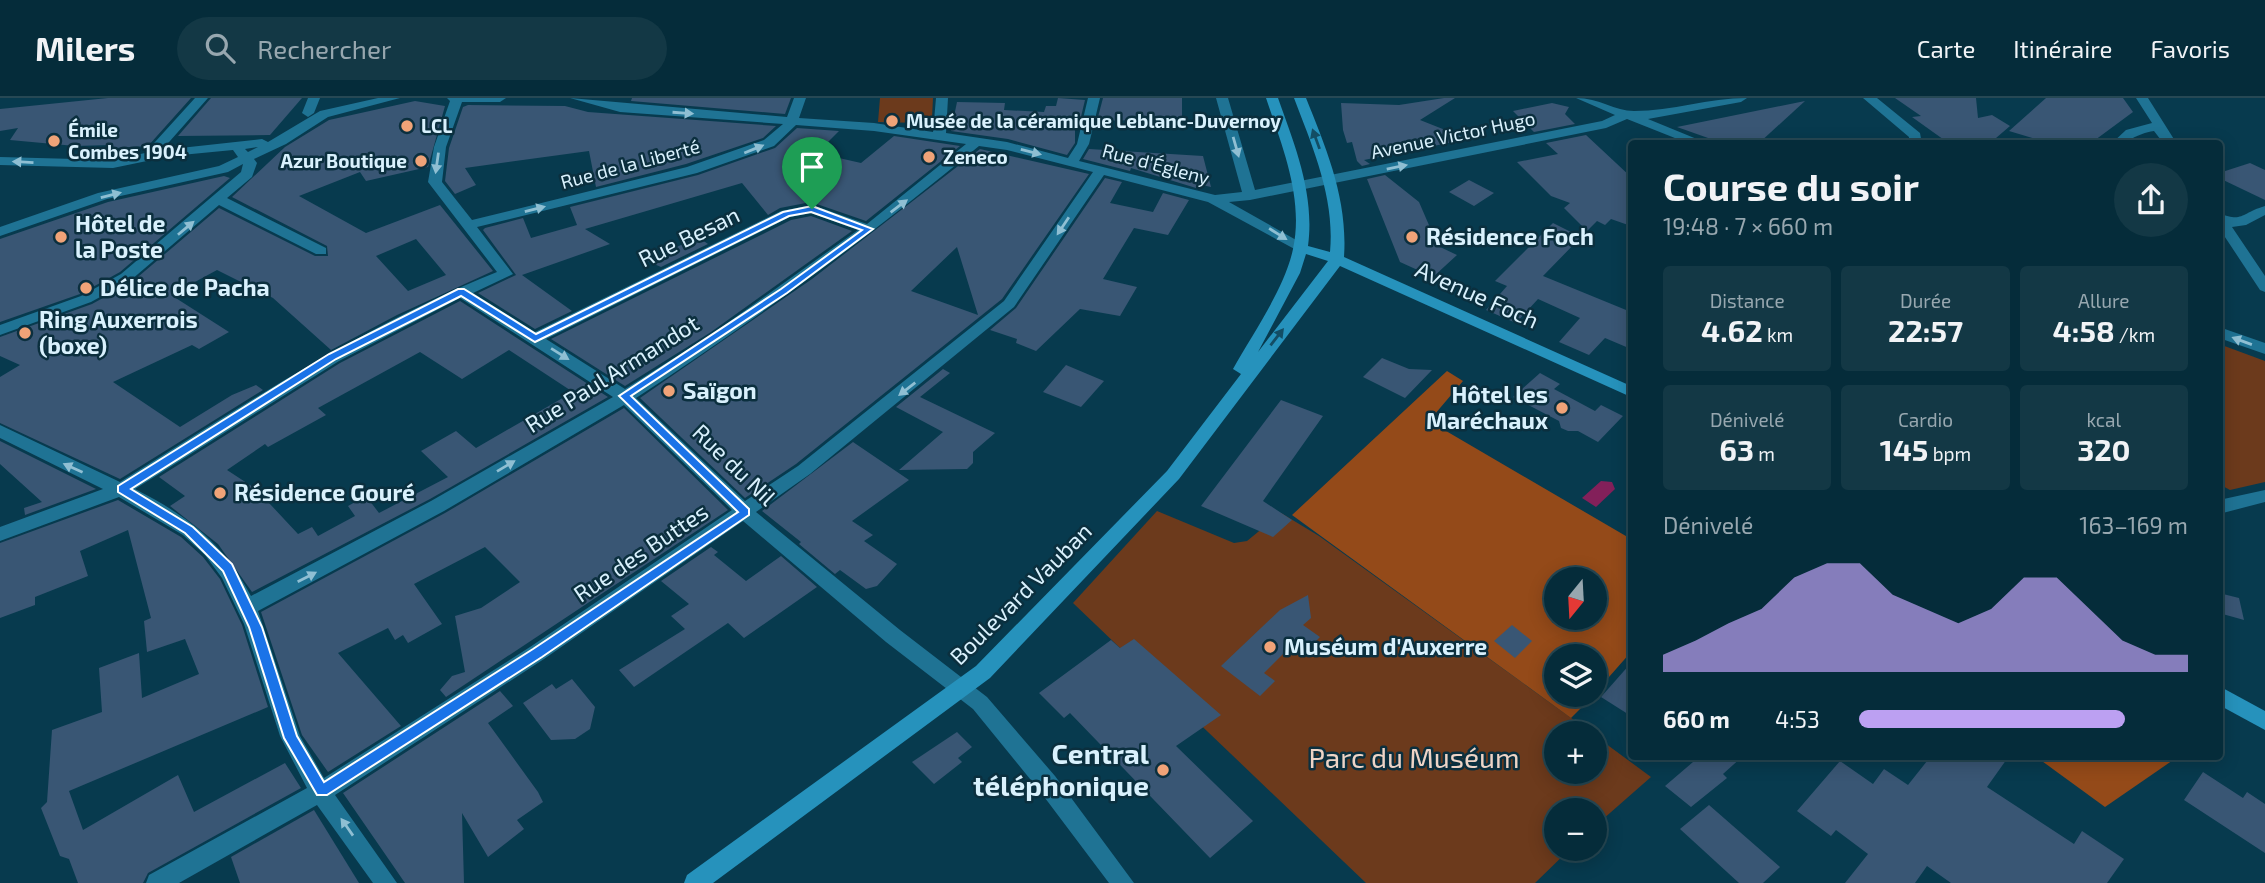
<!DOCTYPE html>
<html lang="fr">
<head>
<meta charset="utf-8">
<style>
	:root { --surface:#052c3a; --page:#133845; --text:#f1f3f6; --muted:#97a7af; --line:#264854; --accent:#bca0f2 }
	body { margin:0; font-family:"Exo 2",sans-serif; background:var(--page); color:var(--text); height:100vh; display:flex; flex-direction:column; font-size:26px; white-space:nowrap }
	* { box-sizing:border-box; margin:0 }
	p { font-size:23px; color:var(--muted) }
	.icon { flex:none; width:38px; height:38px; fill:none; stroke:currentColor; stroke-width:2; stroke-linecap:round; stroke-linejoin:round }
	.map { position:relative; flex:1; overflow:hidden }
	.details { position:absolute; left:1628px; top:42px; width:595px; height:620px; display:flex; flex-direction:column; background:var(--surface); border-radius:7px; box-shadow:0 4px 18px #0003,0 0 0 2px var(--line) }
	.details>* { flex:none }
	.needle { width:46px; rotate:198deg }
	.tools { position:absolute; left:1544px; top:469px; display:grid; gap:14px }
	.tools a { display:grid; place-items:center; width:63px; height:63px; border-radius:50%; background:var(--surface); box-shadow:0 4px 18px #0003,0 0 0 2px var(--line); font-size:35px }
	.pin { position:absolute; display:grid; place-items:center; width:60px; height:60px; color:#fff; margin:-72px -30px; border-radius:50% 50% 50% 0; rotate:-45deg; box-shadow:0 0 7px #0007 }
	.pin .icon { rotate:45deg }
	.round { display:grid; place-items:center; flex:none; width:74px; height:74px; border-radius:37px; background:var(--page) }
	.summary { display:flex; align-items:center; justify-content:space-between; height:119px; padding:0 35px }
	h1 { font-size:38px; font-weight:700; line-height:52px }
	.figures { display:grid; grid-template-columns:repeat(3,1fr); gap:10px; height:119px; padding:7px 35px }
	.figures div { display:grid; align-content:center; border-radius:7px; background:var(--page); text-align:center }
	.figures b { font-size:30px; font-weight:700 }
	.figures small { font-size:19px; font-weight:400 }
	.figures p { font-size:19px }
	.chart { height:196px; padding:14px 35px }
	.chart p { display:flex; justify-content:space-between }
	.chart svg { width:100%; height:126px; margin-top:7px; fill:var(--accent); opacity:.7 }
	ul { padding:0 35px; list-style:none; font-size:23px }
	li { display:grid; grid-template-columns:112px 84px 1fr; align-items:center; height:52px }
	li i { height:18px; border-radius:9px; background:var(--accent) }
	header { display:flex; align-items:center; gap:42px; box-sizing:border-box; height:98px; padding:0 35px; background:var(--surface); border-bottom:2px solid var(--line) }
	header strong { font-size:33px }
	nav { display:flex; gap:38px; margin-inline-start:auto; font-size:24px }
	.search { width:490px; height:63px; background:var(--page); display:flex; align-items:center; gap:18px; box-sizing:border-box; padding:0 24px; border-radius:38px; color:var(--muted); font-size:26px }
	.map>svg:first-child { display:block }
	.green { fill:#6c3a1c }
	.forest { fill:#944a19; fill-rule:evenodd }
	.water { fill:#83205a }
	.building { fill:#395674; fill-rule:evenodd }
	.lines { fill:none; stroke-linecap:round; stroke-linejoin:round }
	.street { fill:#1f7394; fill-rule:evenodd }
	.secondary { fill:#2692bc; fill-rule:evenodd }
	.oneway { fill:#8fbfd3 }
	.oneway2 { fill:#134d64 }
	.route { fill:#1a73e8; stroke:#fff; stroke-width:2; fill-rule:evenodd }
	.poi-dot { fill:#f0a378; stroke:#0b2f3e; stroke-width:2.5 }
	.labels { text-anchor:middle; stroke-width:5; stroke-linejoin:round; paint-order:stroke }
	.far-poi-label { font-size:19px; font-weight:bold; fill:#d9f1fd; stroke:#0b2f3e; text-anchor:start }
	.far-street-label { font-size:19px; fill:#d9f1fd; stroke:#0b2f3e }
	.poi-label { font-size:23px; font-weight:bold; fill:#d9f1fd; stroke:#0b2f3e; text-anchor:start }
	.street-label { font-size:23px; fill:#d9f1fd; stroke:#0b2f3e }
	.near-poi-label { font-size:28px; font-weight:bold; fill:#d9f1fd; stroke:#0b2f3e; text-anchor:end }
	.near-park-label { font-size:28px; fill:#eed4c6; stroke:#0b2f3e }
</style>
</head>
<body>
<header>
<strong>Milers</strong>
<div class="search"><svg class="icon" aria-label="search" viewBox="0 0 24 24"><circle cx="10" cy="10" r="6"/><path d="M15 15l6 6"/></svg>Rechercher</div>
<nav><a>Carte</a><a>Itinéraire</a><a>Favoris</a></nav>
</header>
<div class="map">
<svg width="2265" height="785" viewBox="0 0 2265 785">
	<rect width="100%" height="100%" fill="#073a4e"/>
	<g class="green">
		<path d="M880,0H933L932,20L922,25L878,24Z"/>
		<path d="M2219,246L2265,263V384L2230,392L2219,386Z"/>
		<path d="M1157,413L1234,445L1247,443L1281,415L1319,438L1592,635H1556V674H1594V637L1651,679L1594,729V712H1556V751H1570L1535,785H1366L1073,505Z"/>
	</g>
	<g class="forest">
		<path d="M1447,273L1463,283L1429,323L1631,441V554L1594,596V558H1556V597H1594L1571,620L1292,417ZM1556,481H1594V520H1556Z"/>
		<path d="M2035,658H2179L2105,709Z"/>
	</g>
	<path class="water" d="M1601,383L1612,384L1615,391L1596,409L1582,400Z"/>
	<g class="building">
		<path d="M108,0H191L148,48L114,50L111,47L75,48L10,42L18,30L0,33V11Z"/>
		<path d="M211,0H302L270,37L178,38Z"/>
		<path d="M632,0H791L785,16L631,3Z"/>
		<path d="M1058,0L1085,2L1080,23H1075V45L1067,57L1008,41L951,33L957,4L1005,5L1004,12L1044,14L1046,8H1056Z"/>
		<path d="M1103,0H1182V21L1097,23Z"/>
		<path d="M1444,0H1455L1420,22L1468,41L1364,62L1370,66L1362,68L1357,63L1352,44L1347,45L1343,32L1341,5L1399,7Z"/>
		<path d="M1895,0H1976L1978,20L1992,17L2010,28L1989,46H1976L1963,40L1947,44L1912,19L1921,18Z"/>
		<path d="M2046,0H2123L2133,14L2091,45L2083,42L2080,46H2053L2009,33Z"/>
		<path d="M415,3L445,8L428,69L366,83L360,74L299,98L366,135L440,107L493,173L397,217L331,252L273,200L217,172L171,197L229,234L199,251L192,247L113,284L180,329L232,297L256,287L263,292L120,381L0,325V279L20,267L0,258V239L92,206L132,184L219,110L315,158H328L327,148L232,99L285,49L329,22ZM416,141L446,177L408,193L376,158Z"/>
		<path d="M1805,3L1758,46H1725L1677,29Z"/>
		<path d="M1552,5L1569,9L1565,16L1575,26L1534,34L1513,13Z"/>
		<path d="M468,7L565,8L588,14L776,28L763,40L686,66L596,89L589,53L465,70L476,87L455,96L445,83L449,50L463,9Z"/>
		<path d="M797,30L839,33L817,55L861,65L894,38L960,48L866,123L811,104L780,110L768,117L742,85L585,131L610,146L522,177L572,213L535,231L478,195L516,177L483,132L485,130L523,120L531,140L577,127L570,109L698,77L775,50Z"/>
		<path d="M1586,37L1631,79V128L1611,121L1605,127L1597,123L1587,133L1564,110L1570,105L1551,98L1517,64L1558,56L1546,45Z"/>
		<path d="M980,51L1089,76L1002,201L796,366L745,400L640,300L812,181ZM957,149L978,217L911,193Z"/>
		<path d="M1089,51L1203,58L1211,89L1198,86L1196,90L1131,70L1130,73L1083,61Z"/>
		<path d="M2250,65L2265,72V102L2219,80V75Z"/>
		<path d="M1385,77L1419,104L1438,148L1457,157L1433,179L1400,164L1367,81Z"/>
		<path d="M224,78L230,80L120,174L80,196L0,224V141L108,104Z"/>
		<path d="M1105,80L1122,84L1110,105L1153,114L1163,95L1189,102L1168,137L1134,130L1103,181L1137,189L1120,218L1080,211L1036,253L1016,245L1017,241L990,232L1016,210Z"/>
		<path d="M1469,82L1494,95L1474,108L1449,94Z"/>
		<path d="M811,118L852,133L711,234L625,288L551,241L791,122Z"/>
		<path d="M1553,125L1581,139L1543,178L1631,214V251L1605,240L1589,257L1559,244L1580,220L1538,201L1516,225L1486,212L1507,188L1495,183Z"/>
		<path d="M698,139L708,146L661,169L647,163Z"/>
		<path d="M460,203L608,299L430,401L252,494L218,446L170,408L185,398L159,379L340,265ZM509,252L573,294L476,350L456,333L421,353L448,379L379,415L366,398L348,408L355,418L318,438L312,429L298,436L256,391L227,372L265,346L268,349L326,317L318,310L420,254L462,281Z"/>
		<path d="M1382,260L1409,271L1432,272L1405,300L1363,279Z"/>
		<path d="M1066,267L1104,283L1081,309L1043,294Z"/>
		<path d="M943,271L950,275L920,299L995,335L973,354V365L967,371L899,372L943,334L896,309Z"/>
		<path d="M1540,275L1560,286L1554,291L1595,313L1601,307L1623,318L1598,344L1578,333H1568L1561,330L1559,323L1513,299Z"/>
		<path d="M1281,302L1323,318L1263,403L1292,422L1273,439L1201,408Z"/>
		<path d="M624,310L728,412L446,599L440,592L452,578L465,574L455,518L481,510L520,484L485,449L414,486L442,526L408,545L403,537L395,542L388,530L338,555L401,628L328,674L302,637L261,514L445,415Z"/>
		<path d="M0,343L96,391L25,417L24,410L42,404L0,366Z"/>
		<path d="M853,344L909,382L852,423L873,437L864,443L897,466L877,488L866,491L840,472L835,476L799,446L801,444L762,413Z"/>
		<path d="M118,402L181,439L203,459L220,481L242,527L268,609L69,693L83,732L178,677L194,714L285,665L301,690L148,775L143,785H78L69,761L60,758L41,710L47,704L52,632L102,614L99,570L139,555L142,600L199,576L185,541L147,554L144,523L151,520L128,432L80,453L88,478L35,499V507L0,520V445Z"/>
		<path d="M711,449L718,454L714,457L746,483L781,458L817,489L744,540L728,525L634,589L619,572L685,531L671,518L689,506L661,483Z"/>
		<path d="M2219,495L2239,500L2244,522L2219,515Z"/>
		<path d="M1308,497L1311,520L1303,527L1320,539L1307,552L1288,551L1264,575L1275,583L1260,598L1221,568L1280,512Z"/>
		<path d="M1512,527L1532,543L1515,560L1494,543Z"/>
		<path d="M1134,541L1221,617L1176,648L1253,723L1210,760L1070,615L1064,620L1039,595L1111,542L1120,550Z"/>
		<path d="M1631,565V618L1601,599Z"/>
		<path d="M572,581L595,609L590,631L575,641L551,642L523,605L552,586L556,591Z"/>
		<path d="M500,593L513,608L488,625L538,694L543,704L517,722L524,731L488,759L462,715L464,785H405L343,695Z"/>
		<path d="M957,634L972,649L958,660L962,664L934,686L912,664Z"/>
		<path d="M1700,658H1743L1723,676L1727,680L1691,709L1665,688Z"/>
		<path d="M1931,658H2009L1987,689L2074,746L2082,733L2124,761L2107,785H1951L1927,768L1915,785H1845L1868,756L1836,732L1831,738L1797,713L1840,663L1873,686L1884,671L1908,687Z"/>
		<path d="M2203,674L2243,700L2247,694L2265,706V755L2184,702Z"/>
		<path d="M1709,707L1780,769L1763,785H1739L1680,731Z"/>
		<path d="M314,712L359,785H240L231,759Z"/>
	</g>
	<g class="lines">
		<g class="street">
			<path d="M195,0H208L162,52L262,41L268,44L320,13L378,0H400L328,19L286,46L254,61L257,65L252,79L227,100L326,150V156H316L219,107L131,182L91,204L0,237V227L81,198L121,176L241,74L243,66L228,74L107,101L0,138V129L98,95L219,68L238,59L233,52L171,58L113,70L0,67V59L113,62L145,55ZM258,49L248,54L245,51Z"/>
			<path d="M308,0H320L314,15L308,19L302,15Z"/>
			<path d="M447,0H506L500,4H462L446,49L442,84L472,122L687,69L764,42L783,26L620,14L570,0L787,19L794,0H806L799,20L874,25L933,34L936,0H948L946,35L1007,44L1068,60L1077,46L1088,0H1100L1089,46L1079,63L1215,97L1242,94L1216,0H1228L1255,92L1602,23L1615,17L1576,0C1599,0 1615,13 1634,13C1672,13 1709,0 1747,0L1741,4L1648,21L1709,46H1690L1627,21L1606,30L1250,102L1229,104L1305,147V153L1300,154L1208,104L1104,77L1014,209L810,376L756,414L900,532L987,599L1055,678L1134,785H1109L1039,692L973,611L886,544L743,423L544,561L335,697L397,785H373L317,707L179,785H146L149,777L307,690L280,638L244,526L222,480L205,457L183,437L119,399L0,443V429L103,391L0,340V327L120,384C242,308 363,228 497,174L428,84L434,49L450,3ZM796,27L874,33L966,46L867,126L812,107L781,113L535,234L473,195L513,176L477,129L697,75L774,48ZM979,48L1007,52L1093,74L1004,203L798,368L745,403L636,300C755,222 869,139 979,48ZM811,115L858,132L712,236L625,291L546,241L790,119ZM460,200L613,299L431,403L251,498C223,445 188,418 135,391L339,263ZM624,307L732,412L530,549L324,680L300,638L258,513L444,413Z"/>
			<path d="M1863,0H1877L1920,35L1922,46H1909V39Z"/>
			<path d="M2136,0H2148L2177,46H2164L2154,33C2136,35 2129,46 2111,46L2126,32L2152,25Z"/>
			<path d="M2265,108V117L2246,127L2232,129L2265,178V194L2260,192L2219,130V115C2243,125 2241,115 2265,108Z"/>
			<path d="M2219,229L2265,245V256L2219,240Z"/>
			<path d="M2265,392V404L2219,416V402Z"/>
		</g>
		<g class="secondary">
			<path d="M1266,0H1278C1295,48 1315,96 1308,148L1330,154C1335,100 1313,50 1294,0H1306C1327,52 1348,102 1344,159L1631,288V299L1340,168L1179,381L990,580L713,785H684L687,777L976,568L1167,373L1241,276L1233,271C1253,235 1285,190 1293,151C1304,100 1282,48 1266,0ZM1306,156L1328,163L1258,254L1300,175Z"/>
			<path d="M2219,588L2265,613V632L2219,607Z"/>
		</g>
	</g>
	<defs><path id="oneway-solid" d="M-6-.8H1V-3.2L6.5 0L1 3.2V.8H-6Z" transform="scale(1.75)"/></defs>
	<g class="oneway">
		<use href="#oneway-solid" transform="translate(683 15) rotate(4)"/>
		<use href="#oneway-solid" transform="translate(1236 49) rotate(74)"/>
		<use href="#oneway-solid" transform="translate(754 51) rotate(-22)"/>
		<use href="#oneway-solid" transform="translate(1031 54) rotate(14)"/>
		<use href="#oneway-solid" transform="translate(23 64) rotate(-177)"/>
		<use href="#oneway-solid" transform="translate(437 65) rotate(98)"/>
		<use href="#oneway-solid" transform="translate(1397 69) rotate(-12)"/>
		<use href="#oneway-solid" transform="translate(111 97) rotate(-14)"/>
		<use href="#oneway-solid" transform="translate(899 108) rotate(-37)"/>
		<use href="#oneway-solid" transform="translate(535 111) rotate(-14)"/>
		<use href="#oneway-solid" transform="translate(1063 128) rotate(124)"/>
		<use href="#oneway-solid" transform="translate(186 130) rotate(-40)"/>
		<use href="#oneway-solid" transform="translate(1278 136) rotate(32)"/>
		<use href="#oneway-solid" transform="translate(2242 243) rotate(-160)"/>
		<use href="#oneway-solid" transform="translate(560 256) rotate(32)"/>
		<use href="#oneway-solid" transform="translate(907 291) rotate(142)"/>
		<use href="#oneway-solid" transform="translate(506 368) rotate(-31)"/>
		<use href="#oneway-solid" transform="translate(73 370) rotate(-156)"/>
		<use href="#oneway-solid" transform="translate(307 479) rotate(-27)"/>
		<use href="#oneway-solid" transform="translate(347 729) rotate(-125)"/>
	</g>
	<g class="oneway2">
		<use href="#oneway-solid" transform="translate(1316 41) rotate(-110)"/>
		<use href="#oneway-solid" transform="translate(1277 239) rotate(-52)"/>
	</g>
	<path class="route" d="M812,108L873,131L787,195L631,298L749,411V417L542,559L327,697H317L284,640L249,529L223,473L185,435L118,394V388L329,256L458,191H464L536,236L783,114ZM811,114L862,132L781,191L619,298L738,414L533,551L324,684L297,638L262,529L232,466L193,429L131,391L336,261L461,198L535,244L789,118Z"/>
	<g class="poi-dot">
		<circle cx="892" cy="23" r="7"/>
		<circle cx="407" cy="28" r="7"/>
		<circle cx="54" cy="43" r="7"/>
		<circle cx="929" cy="59" r="7"/>
		<circle cx="421" cy="63" r="7"/>
		<circle cx="61" cy="139" r="7"/>
		<circle cx="1412" cy="139" r="7"/>
		<circle cx="86" cy="190" r="7"/>
		<circle cx="25" cy="235" r="7"/>
		<circle cx="669" cy="293" r="7"/>
		<circle cx="1562" cy="310" r="7"/>
		<circle cx="220" cy="395" r="7"/>
		<circle cx="1270" cy="549" r="7"/>
		<circle cx="1163" cy="672" r="7"/>
	</g>
	<g class="labels">
		<g class="far-poi-label">
			<text x="906" y="30">Musée de la céramique Leblanc-Duvernoy</text>
			<text x="421" y="35">LCL</text>
			<text x="68" y="39">Émile<tspan x="68" dy="22">Combes 1904</tspan></text>
			<text x="943" y="66">Zeneco</text>
			<text x="407" y="70" text-anchor="end">Azur Boutique</text>
		</g>
		<g class="far-street-label">
			<text transform="translate(1453 37) rotate(-12)" y="7">Avenue Victor Hugo</text>
			<text transform="translate(630 66) rotate(-15)" y="7">Rue de la Liberté</text>
			<text transform="translate(1156 66) rotate(15)" y="7">Rue d'Égleny</text>
		</g>
		<g class="poi-label">
			<text x="75" y="134">Hôtel de<tspan x="75" dy="26">la Poste</tspan></text>
			<text x="1426" y="147">Résidence Foch</text>
			<text x="100" y="198">Délice de Pacha</text>
			<text x="39" y="230">Ring Auxerrois<tspan x="39" dy="26">(boxe)</tspan></text>
			<text x="683" y="301">Saïgon</text>
			<text x="1548" y="305" text-anchor="end">Hôtel les<tspan x="1548" dy="26">Maréchaux</tspan></text>
			<text x="234" y="403">Résidence Gouré</text>
			<text x="1284" y="557">Muséum d'Auxerre</text>
		</g>
		<g class="street-label">
			<text transform="translate(689 139) rotate(-26)" y="8">Rue Besan</text>
			<text transform="translate(1477 197) rotate(24)" y="8">Avenue Foch</text>
			<text transform="translate(612 276) rotate(-32)" y="8">Rue Paul Armandot</text>
			<text transform="translate(734 367) rotate(44)" y="8">Rue du Nil</text>
			<text transform="translate(641 455) rotate(-34)" y="8">Rue des Buttes</text>
			<text transform="translate(1021 496) rotate(-45)" y="8">Boulevard Vauban</text>
		</g>
		<g class="near-poi-label">
			<text x="1149" y="666">Central<tspan x="1149" dy="32">téléphonique</tspan></text>
		</g>
		<g class="near-park-label">
			<text x="1414" y="670">Parc du Muséum</text>
		</g>
	</g>
</svg>
<div class="tools">
<a><svg class="needle" viewBox="-14 -14 28 28"><path d="M0-13l5 13h-10z" fill="#e53935"/><path d="M0 13l5-13h-10z" fill="#97a7af"/></svg></a>
<a><svg class="icon" aria-label="layers" viewBox="0 0 24 24"><path d="M12 4l9 5-9 5-9-5zM3 14l9 5 9-5"/></svg></a>
<a>+</a>
<a>−</a>
</div>
<div class="pin" style="left:812px;top:111px;background:#1e9e55"><svg class="icon" aria-label="arrive" viewBox="0 0 24 24"><path d="M6 21V4h12l-3 4 3 4H6"/></svg></div>
<section class="details">
<div class="summary"><div><h1>Course du soir</h1><p>19:48 · 7 × 660 m</p></div><a class="round"><svg class="icon" aria-label="share" viewBox="0 0 24 24"><path d="M12 15V3M7 8l5-5 5 5M5 13v7h14v-7"/></svg></a></div>
<div class="figures">
<div><p>Distance</p><b>4.62<small> km</small></b></div>
<div><p>Durée</p><b>22:57</b></div>
<div><p>Allure</p><b>4:58<small> /km</small></b></div>
</div>
<div class="figures">
<div><p>Dénivelé</p><b>63<small> m</small></b></div>
<div><p>Cardio</p><b>145<small> bpm</small></b></div>
<div><p>kcal</p><b>320</b></div>
</div>
<div class="chart"><p><span>Dénivelé</span>163–169 m</p>
<svg viewBox="0 0 160 44" preserveAspectRatio="none"><path d="M0 44V38L10 33L20 27L30 22L40 11L50 6L60 6L70 17L80 22L90 27L100 22L110 11L120 11L130 22L140 33L150 38L160 38V44z"/></svg>
</div>
<ul>
<li><b>660 m</b>4:53<i style="width:81%"></i></li>
</ul>
</section>
</div>
</body>
</html>
